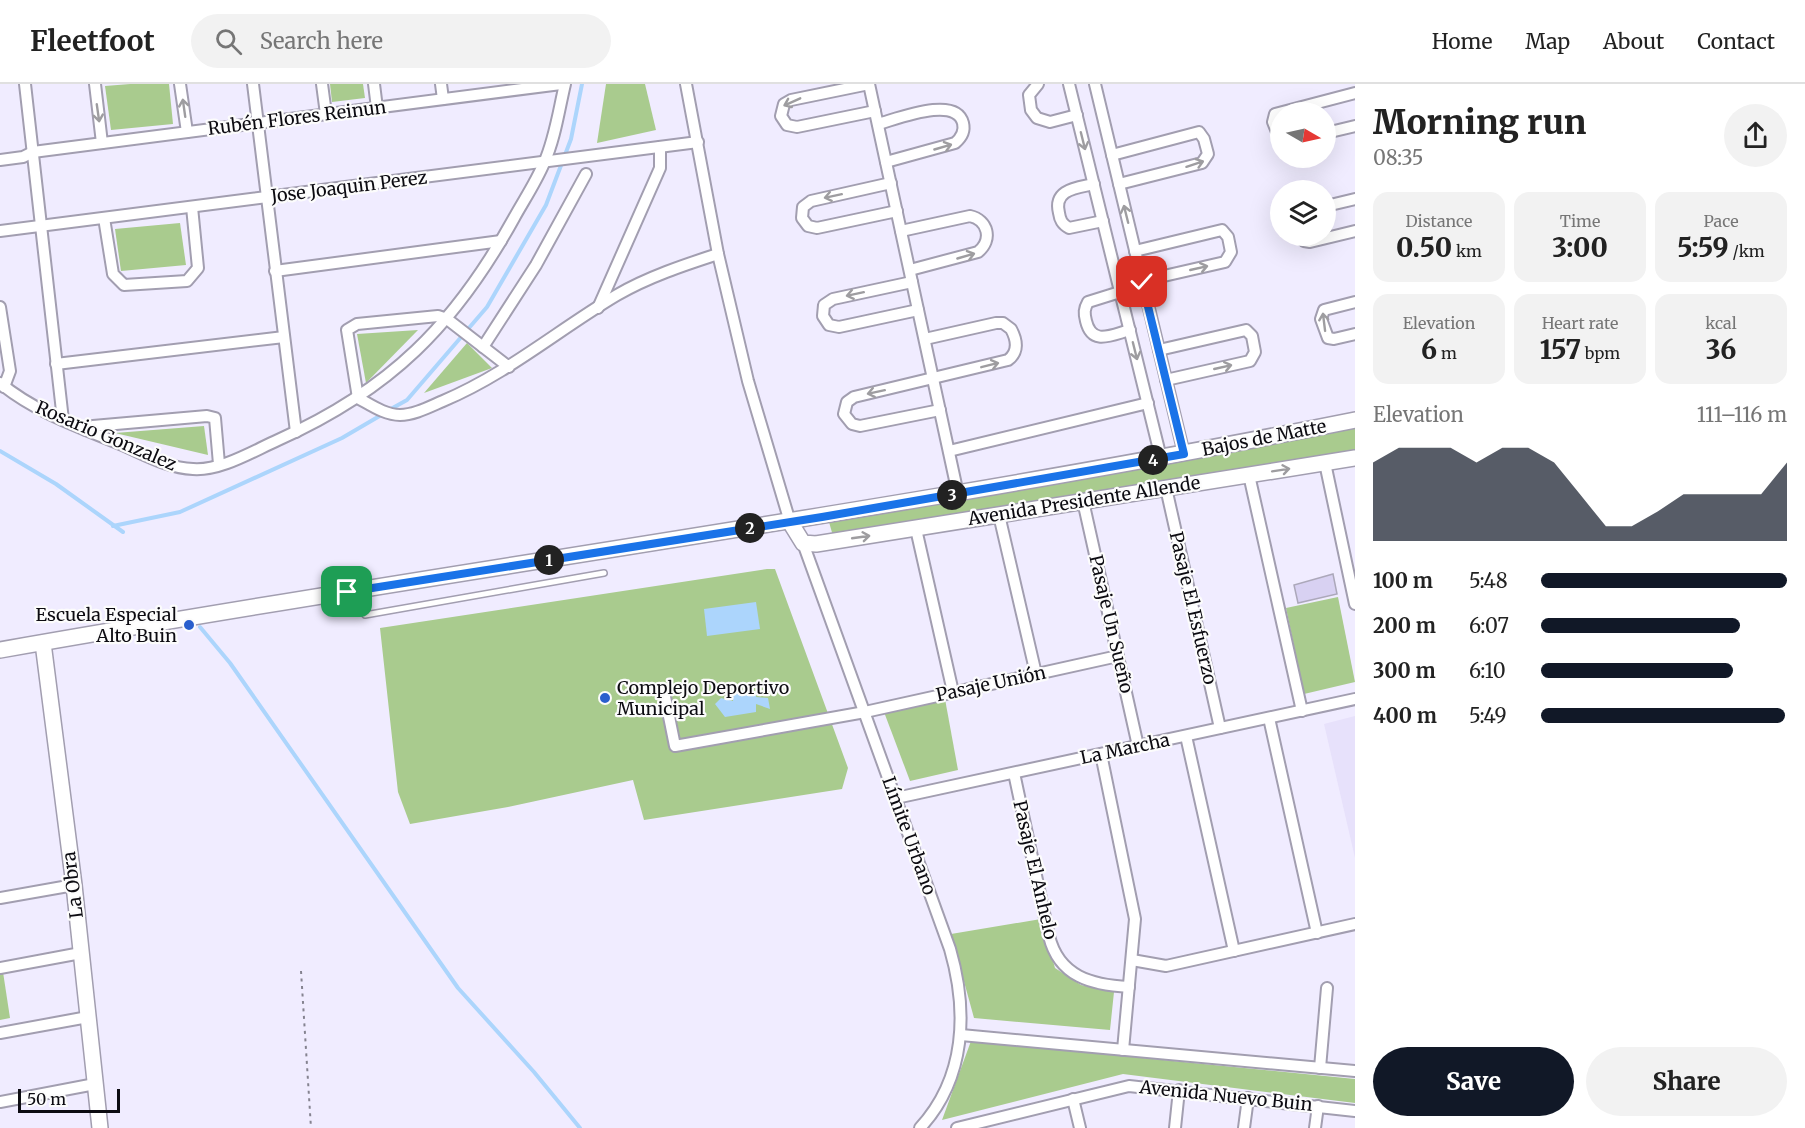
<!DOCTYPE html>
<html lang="en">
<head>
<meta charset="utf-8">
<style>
	:root { --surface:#fff; --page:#f2f2f2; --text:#222; --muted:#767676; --line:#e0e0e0; --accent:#111827 }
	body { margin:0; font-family:Merriweather,serif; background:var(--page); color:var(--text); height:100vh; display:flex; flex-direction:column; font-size:22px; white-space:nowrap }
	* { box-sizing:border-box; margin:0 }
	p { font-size:20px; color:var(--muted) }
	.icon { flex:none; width:33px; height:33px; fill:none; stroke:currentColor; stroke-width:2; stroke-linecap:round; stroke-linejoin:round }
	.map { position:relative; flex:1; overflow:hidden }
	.details { display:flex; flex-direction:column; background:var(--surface); width:450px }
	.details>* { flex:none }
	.needle { width:39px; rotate:99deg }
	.buttons { position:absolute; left:1270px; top:18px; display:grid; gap:12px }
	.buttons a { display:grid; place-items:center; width:66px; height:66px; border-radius:50%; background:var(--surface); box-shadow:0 6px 24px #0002; font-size:30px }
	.scale { position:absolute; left:18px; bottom:15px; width:102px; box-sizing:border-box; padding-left:6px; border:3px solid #0c0b11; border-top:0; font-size:16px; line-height:21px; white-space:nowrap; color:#0c0b11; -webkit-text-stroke:4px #fcfcfc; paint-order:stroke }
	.pin { position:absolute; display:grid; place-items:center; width:51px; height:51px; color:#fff; margin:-26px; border-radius:12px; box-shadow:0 3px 9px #0006 }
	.km { position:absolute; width:30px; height:30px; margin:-15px; border-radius:50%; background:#222; color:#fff; font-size:16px; line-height:30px; text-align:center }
	.round { display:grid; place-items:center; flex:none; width:63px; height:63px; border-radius:32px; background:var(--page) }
	.overview { display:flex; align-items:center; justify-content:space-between; height:102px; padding:0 18px }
	h1 { font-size:33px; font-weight:800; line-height:45px }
	.stats { display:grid; grid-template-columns:repeat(3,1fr); gap:9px; height:102px; padding:6px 18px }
	.stats div { display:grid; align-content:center; border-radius:15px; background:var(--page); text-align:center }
	.stats b { font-size:26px; font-weight:800 }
	.stats small { font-size:16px; font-weight:400 }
	.stats p { font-size:16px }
	.chart { height:168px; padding:12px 18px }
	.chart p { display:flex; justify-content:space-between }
	.chart svg { width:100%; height:108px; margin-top:6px; fill:var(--accent); opacity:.7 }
	.action { display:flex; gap:12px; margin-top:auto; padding:12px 18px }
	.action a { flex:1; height:69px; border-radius:36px; background:var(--accent); color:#fff; font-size:24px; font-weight:800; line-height:69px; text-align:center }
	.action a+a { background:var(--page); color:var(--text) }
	ul { padding:0 18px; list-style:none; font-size:20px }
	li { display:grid; grid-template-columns:96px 72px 1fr; align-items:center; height:45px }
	li i { height:15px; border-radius:8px; background:var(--accent) }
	header { display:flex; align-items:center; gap:36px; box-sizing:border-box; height:84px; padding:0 30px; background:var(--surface); border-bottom:2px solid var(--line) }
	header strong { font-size:28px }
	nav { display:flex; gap:33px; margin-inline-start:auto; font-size:21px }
	.search { width:420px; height:54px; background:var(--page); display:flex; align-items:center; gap:15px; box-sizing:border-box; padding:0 21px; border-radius:33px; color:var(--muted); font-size:22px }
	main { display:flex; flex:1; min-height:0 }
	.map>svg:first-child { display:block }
	.built { fill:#e7e1fb }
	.green { fill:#a9cb8e }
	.water { fill:#acd5fc }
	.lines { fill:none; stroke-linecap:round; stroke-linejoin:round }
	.stream { stroke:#acd5fc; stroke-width:4 }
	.building { fill:#d8d1f2; stroke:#aca8ba; stroke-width:1.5 }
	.service-casing { stroke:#a29eb0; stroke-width:8 }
	.minor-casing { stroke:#a29eb0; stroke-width:14 }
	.secondary-casing { stroke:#a29eb0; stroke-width:18 }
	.path { stroke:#858390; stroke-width:2; stroke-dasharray:3 4.5; stroke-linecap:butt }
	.service { stroke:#fff; stroke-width:5 }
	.minor { stroke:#fff; stroke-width:10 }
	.secondary { stroke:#fff; stroke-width:15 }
	.oneway { stroke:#9e9da0 }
	.route-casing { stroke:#fff; stroke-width:12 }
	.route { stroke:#1a73e8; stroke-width:8 }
	.poi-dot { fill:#2a5fcd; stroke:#fcfcfc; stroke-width:2 }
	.labels { text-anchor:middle; stroke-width:4.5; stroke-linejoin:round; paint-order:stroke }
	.street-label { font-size:18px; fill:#0c0b11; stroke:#fcfcfc }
	.poi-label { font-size:18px; fill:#0c0b11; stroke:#fcfcfc; text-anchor:end }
</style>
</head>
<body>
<header>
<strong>Fleetfoot</strong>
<div class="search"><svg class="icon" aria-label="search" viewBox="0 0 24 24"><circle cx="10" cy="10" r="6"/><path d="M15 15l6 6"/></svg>Search here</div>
<nav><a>Home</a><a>Map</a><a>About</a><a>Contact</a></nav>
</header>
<main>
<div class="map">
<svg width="1355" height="1044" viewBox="0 0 1355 1044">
	<rect width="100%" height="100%" fill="#f0ecff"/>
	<path class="built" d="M1355,632V774L1324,640Z"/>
	<g class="green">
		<path d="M130,0H169L173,40L111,46L105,2Z"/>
		<path d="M330,0H363L365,14L332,18Z"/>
		<path d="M606,0H645L656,46L597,59Z"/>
		<path d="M180,139L186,181L121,187L115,145Z"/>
		<path d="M418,246L366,299L357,250Z"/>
		<path d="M467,259L492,284L424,309Z"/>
		<path d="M204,342L208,371L115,349Z"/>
		<path d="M1355,343V367L833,452L829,438Z"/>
		<path d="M767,485H775L848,684L842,705L644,736L633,696L508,723L410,740L398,708L380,544Z"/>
		<path d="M1338,513L1355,598L1304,610L1286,524Z"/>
		<path d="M945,615L958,686L910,697L884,628Z"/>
		<path d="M1041,835L1055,884L1081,901L1114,908L1110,946L974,934L951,850Z"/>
		<path d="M0,888H3L10,934L0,936Z"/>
		<path d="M971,957L1355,995V1019L1123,990L942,1036Z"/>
	</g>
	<g class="water">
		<path d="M756,518L760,545L707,552L704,525Z"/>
		<path d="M733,606L757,608L756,613L768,614L770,625L756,620V628L725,633L715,620L721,614L733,617Z"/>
	</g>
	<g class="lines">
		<g class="stream">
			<path d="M389,326L407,316L487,223L546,121L571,55L582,0"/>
			<path d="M0,367L56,400L123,448"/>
			<path d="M113,442L180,428L342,354L383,330"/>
			<path d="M200,543L230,579L458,904L534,988L580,1044"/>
		</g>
	</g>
	<path class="building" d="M1333,490L1337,510L1298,519L1294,501Z"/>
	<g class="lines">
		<g class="service-casing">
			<path id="service" d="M348,509L365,531L604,489"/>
		</g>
		<g class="minor-casing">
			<g id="minor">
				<path d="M25,0L63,336"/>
				<path d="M95,0L102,59"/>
				<path d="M180,0L187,48"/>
				<path d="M253,0L296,348"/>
				<path d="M322,0L326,30"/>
				<path d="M374,0L377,24"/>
				<path d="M441,0L443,15"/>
				<path d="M686,0L718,170L748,297L790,438"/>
				<path d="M869,0L958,410"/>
				<path d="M869,0L791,16L784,20L781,32L787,41L797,43L875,27"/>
				<path d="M1038,0L1029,11L1031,26L1037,34L1050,38L1077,31"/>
				<path d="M1069,0L1161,374"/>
				<path d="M1095,0L1184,370"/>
				<path d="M878,40C897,35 956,11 963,39C965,47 961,54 955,59L886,78"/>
				<path d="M1326,49L1355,42"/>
				<path d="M1281,58L1273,38L1275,30L1355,9"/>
				<path d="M1112,71L1199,48L1204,55L1208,70L1202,79L1119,100"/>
				<path d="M0,76L23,73L33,68L561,0"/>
				<path d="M891,99L811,117L803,123L802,134L808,142L817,144L897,127"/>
				<path d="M1094,100C1077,104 1053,105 1059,129C1060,136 1062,140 1069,144L1103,137"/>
				<path d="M1326,122L1355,115"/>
				<path d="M104,134L113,190L124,201L187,197L198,184L192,123"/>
				<path d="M0,147L698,58"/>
				<path d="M901,147L970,132C988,136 993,156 978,168L910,186"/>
				<path d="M1300,152L1304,157L1310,158L1355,147"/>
				<path d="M1135,167L1222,146L1228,153L1231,168L1225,178L1142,197"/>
				<path d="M275,187L501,157"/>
				<path d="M912,198L833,215L824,221L823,232L829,241L839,243L918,226"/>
				<path d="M1120,208L1088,218C1084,225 1084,229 1086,237C1092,262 1111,251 1130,246"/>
				<path d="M1355,218L1324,226L1321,235L1328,254L1334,255L1355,250"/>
				<path d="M0,223L10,287L4,303"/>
				<path d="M598,224L660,84V63"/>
				<path d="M925,255L996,239H1003L1011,245C1017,256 1019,268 1008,276L854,313L847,318L844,330L852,340L860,342L940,326"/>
				<path d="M483,263L536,181L586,90"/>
				<path d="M1159,266L1246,246L1252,252L1255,268L1250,277L1166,296"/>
				<path d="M56,280L284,253"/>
				<path d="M509,283L447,235L438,232L357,240L347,246L358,314C371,321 385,331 400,331C414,331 429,323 443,317C507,290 558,246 617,211C648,193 684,181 718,170"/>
				<path d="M0,299C35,328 79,343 120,360C144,370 167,384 193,385C221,387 253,367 278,356C390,306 455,241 514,134C524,116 536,98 544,79C555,55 559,25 565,0"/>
				<path d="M86,346L93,342L207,332L215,334L219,380"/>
				<path d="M949,367L1148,319"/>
				<path d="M1325,379L1355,520"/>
				<path d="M1249,391L1302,627"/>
				<path d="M1166,404L1220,644"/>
				<path d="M1083,417L1138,662"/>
				<path d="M999,431L1036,590"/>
				<path d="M916,445L953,608"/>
				<path d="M803,459L950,865C968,927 966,994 920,1044"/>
				<path d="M664,608L675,662L865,628L1118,572"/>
				<path d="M1269,634L1317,849"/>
				<path d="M1186,652L1234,867"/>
				<path d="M1101,670L1135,835L1123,966"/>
				<path d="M1014,689L1049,852C1059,893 1092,901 1129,903"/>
				<path d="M896,714L1355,615"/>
				<path d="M0,814L74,801"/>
				<path d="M1132,876L1166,882L1355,840"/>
				<path d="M0,884L81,869"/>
				<path d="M0,949L88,933"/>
				<path d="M961,951L1355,987"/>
				<path d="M1320,984L1327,904"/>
				<path d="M1073,1015L1080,1044"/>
				<path d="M0,1018L95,1000"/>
				<path d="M957,1044L1129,1002L1355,1027"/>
				<path d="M1175,1044L1179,1006"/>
				<path d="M1244,1044L1248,1014"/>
				<path d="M1315,1044L1318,1022"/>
			</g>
		</g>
		<g class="secondary-casing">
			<g id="secondary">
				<path d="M790,438L803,459L816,460L1355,374"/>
				<path d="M43,559L74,801L100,1044"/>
				<path d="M0,566C451,486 906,426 1355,336"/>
			</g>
		</g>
		<path class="path" d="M301,887L311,1044"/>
		<use href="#service" class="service"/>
		<use href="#minor" class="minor"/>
		<use href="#secondary" class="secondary"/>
	</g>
	<defs><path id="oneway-shaft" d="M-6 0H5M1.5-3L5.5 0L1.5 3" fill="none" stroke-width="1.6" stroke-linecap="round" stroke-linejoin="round" transform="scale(1.5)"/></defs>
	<g class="oneway">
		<use href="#oneway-shaft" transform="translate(792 18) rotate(156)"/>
		<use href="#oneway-shaft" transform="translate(184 24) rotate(-98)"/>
		<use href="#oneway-shaft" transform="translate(98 29) rotate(82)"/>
		<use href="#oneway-shaft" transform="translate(1083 57) rotate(76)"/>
		<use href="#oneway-shaft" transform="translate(943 63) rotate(-16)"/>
		<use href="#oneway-shaft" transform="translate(1195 80) rotate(-18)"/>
		<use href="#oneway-shaft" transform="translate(833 112) rotate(168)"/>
		<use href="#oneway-shaft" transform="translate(1126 130) rotate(-104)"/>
		<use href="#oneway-shaft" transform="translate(966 172) rotate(-16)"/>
		<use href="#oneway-shaft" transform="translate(1199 184) rotate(-13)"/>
		<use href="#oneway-shaft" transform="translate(855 210) rotate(168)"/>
		<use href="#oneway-shaft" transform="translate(1324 238) rotate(-97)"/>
		<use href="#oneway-shaft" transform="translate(1135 267) rotate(76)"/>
		<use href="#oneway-shaft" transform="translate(990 281) rotate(-14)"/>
		<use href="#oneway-shaft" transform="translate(1223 283) rotate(-13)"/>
		<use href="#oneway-shaft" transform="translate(876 308) rotate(168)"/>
		<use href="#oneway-shaft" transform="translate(1281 386) rotate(-9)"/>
		<use href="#oneway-shaft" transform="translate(861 453) rotate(-8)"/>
	</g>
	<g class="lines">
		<g class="route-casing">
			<path id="route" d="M347,508L822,433L1184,370L1142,198"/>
		</g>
		<use href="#route" class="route"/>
	</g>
	<g class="poi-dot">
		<circle cx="189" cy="541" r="6"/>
		<circle cx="605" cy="614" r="6"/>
	</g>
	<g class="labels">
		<g class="street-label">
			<text transform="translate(297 34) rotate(-7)" y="6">Rubén Flores Reinun</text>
			<text transform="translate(349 103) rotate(-7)" y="6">Jose Joaquin Perez</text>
			<text transform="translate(106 352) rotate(23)" y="6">Rosario Gonzalez</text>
			<text transform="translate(1264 354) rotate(-11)" y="6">Bajos de Matte</text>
			<text transform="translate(1084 417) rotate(-9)" y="6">Avenida Presidente Allende</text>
			<text transform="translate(1193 524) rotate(77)" y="6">Pasaje El Esfuerzo</text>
			<text transform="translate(1111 540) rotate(77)" y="6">Pasaje Un Sueño</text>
			<text transform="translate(991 600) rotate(-12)" y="6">Pasaje Unión</text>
			<text transform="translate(1125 665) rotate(-12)" y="6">La Marcha</text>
			<text transform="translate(909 752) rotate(70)" y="6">Límite Urbano</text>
			<text transform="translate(1035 786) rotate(77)" y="6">Pasaje El Anhelo</text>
			<text transform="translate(73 801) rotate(-97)" y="6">La Obra</text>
			<text transform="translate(1226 1012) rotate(6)" y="6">Avenida Nuevo Buin</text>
		</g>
		<g class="poi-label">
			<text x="177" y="537">Escuela Especial<tspan x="177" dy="21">Alto Buin</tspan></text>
			<text x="617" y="610" text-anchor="start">Complejo Deportivo<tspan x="617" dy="21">Municipal</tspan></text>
		</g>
	</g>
</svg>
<div class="buttons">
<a><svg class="needle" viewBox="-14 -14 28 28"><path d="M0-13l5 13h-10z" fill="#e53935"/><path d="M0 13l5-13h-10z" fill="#767676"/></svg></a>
<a><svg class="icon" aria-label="layers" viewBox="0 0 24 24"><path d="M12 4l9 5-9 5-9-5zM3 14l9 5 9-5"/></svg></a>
</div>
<div class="scale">50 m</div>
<div class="pin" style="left:347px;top:508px;background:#1e9e55"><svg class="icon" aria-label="arrive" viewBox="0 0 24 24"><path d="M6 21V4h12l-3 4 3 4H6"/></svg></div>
<div class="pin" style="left:1142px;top:198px;background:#d93025"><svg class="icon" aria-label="check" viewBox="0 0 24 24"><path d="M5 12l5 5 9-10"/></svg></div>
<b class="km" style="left:549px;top:476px">1</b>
<b class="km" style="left:750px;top:444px">2</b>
<b class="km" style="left:952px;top:411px">3</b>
<b class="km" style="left:1153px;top:376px">4</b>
</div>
<section class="details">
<div class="overview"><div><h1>Morning run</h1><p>08:35</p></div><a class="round"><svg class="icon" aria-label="share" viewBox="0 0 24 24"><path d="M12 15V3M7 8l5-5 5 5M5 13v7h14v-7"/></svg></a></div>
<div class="stats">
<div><p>Distance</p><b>0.50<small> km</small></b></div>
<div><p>Time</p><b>3:00</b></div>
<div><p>Pace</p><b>5:59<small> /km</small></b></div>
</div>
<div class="stats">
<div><p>Elevation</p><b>6<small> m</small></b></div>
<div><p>Heart rate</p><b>157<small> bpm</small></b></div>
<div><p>kcal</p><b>36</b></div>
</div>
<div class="chart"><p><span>Elevation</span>111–116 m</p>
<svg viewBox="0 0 160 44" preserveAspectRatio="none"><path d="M0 44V12L10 6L20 6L30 6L40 12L50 6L60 6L70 12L80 25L90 38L100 38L110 32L120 25L130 25L140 25L150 25L160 12V44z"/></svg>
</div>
<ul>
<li><b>100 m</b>5:48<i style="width:100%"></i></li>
<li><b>200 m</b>6:07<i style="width:81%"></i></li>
<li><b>300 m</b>6:10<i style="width:78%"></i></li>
<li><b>400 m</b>5:49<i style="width:99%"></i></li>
</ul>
<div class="action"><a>Save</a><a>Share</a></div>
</section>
</main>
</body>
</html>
